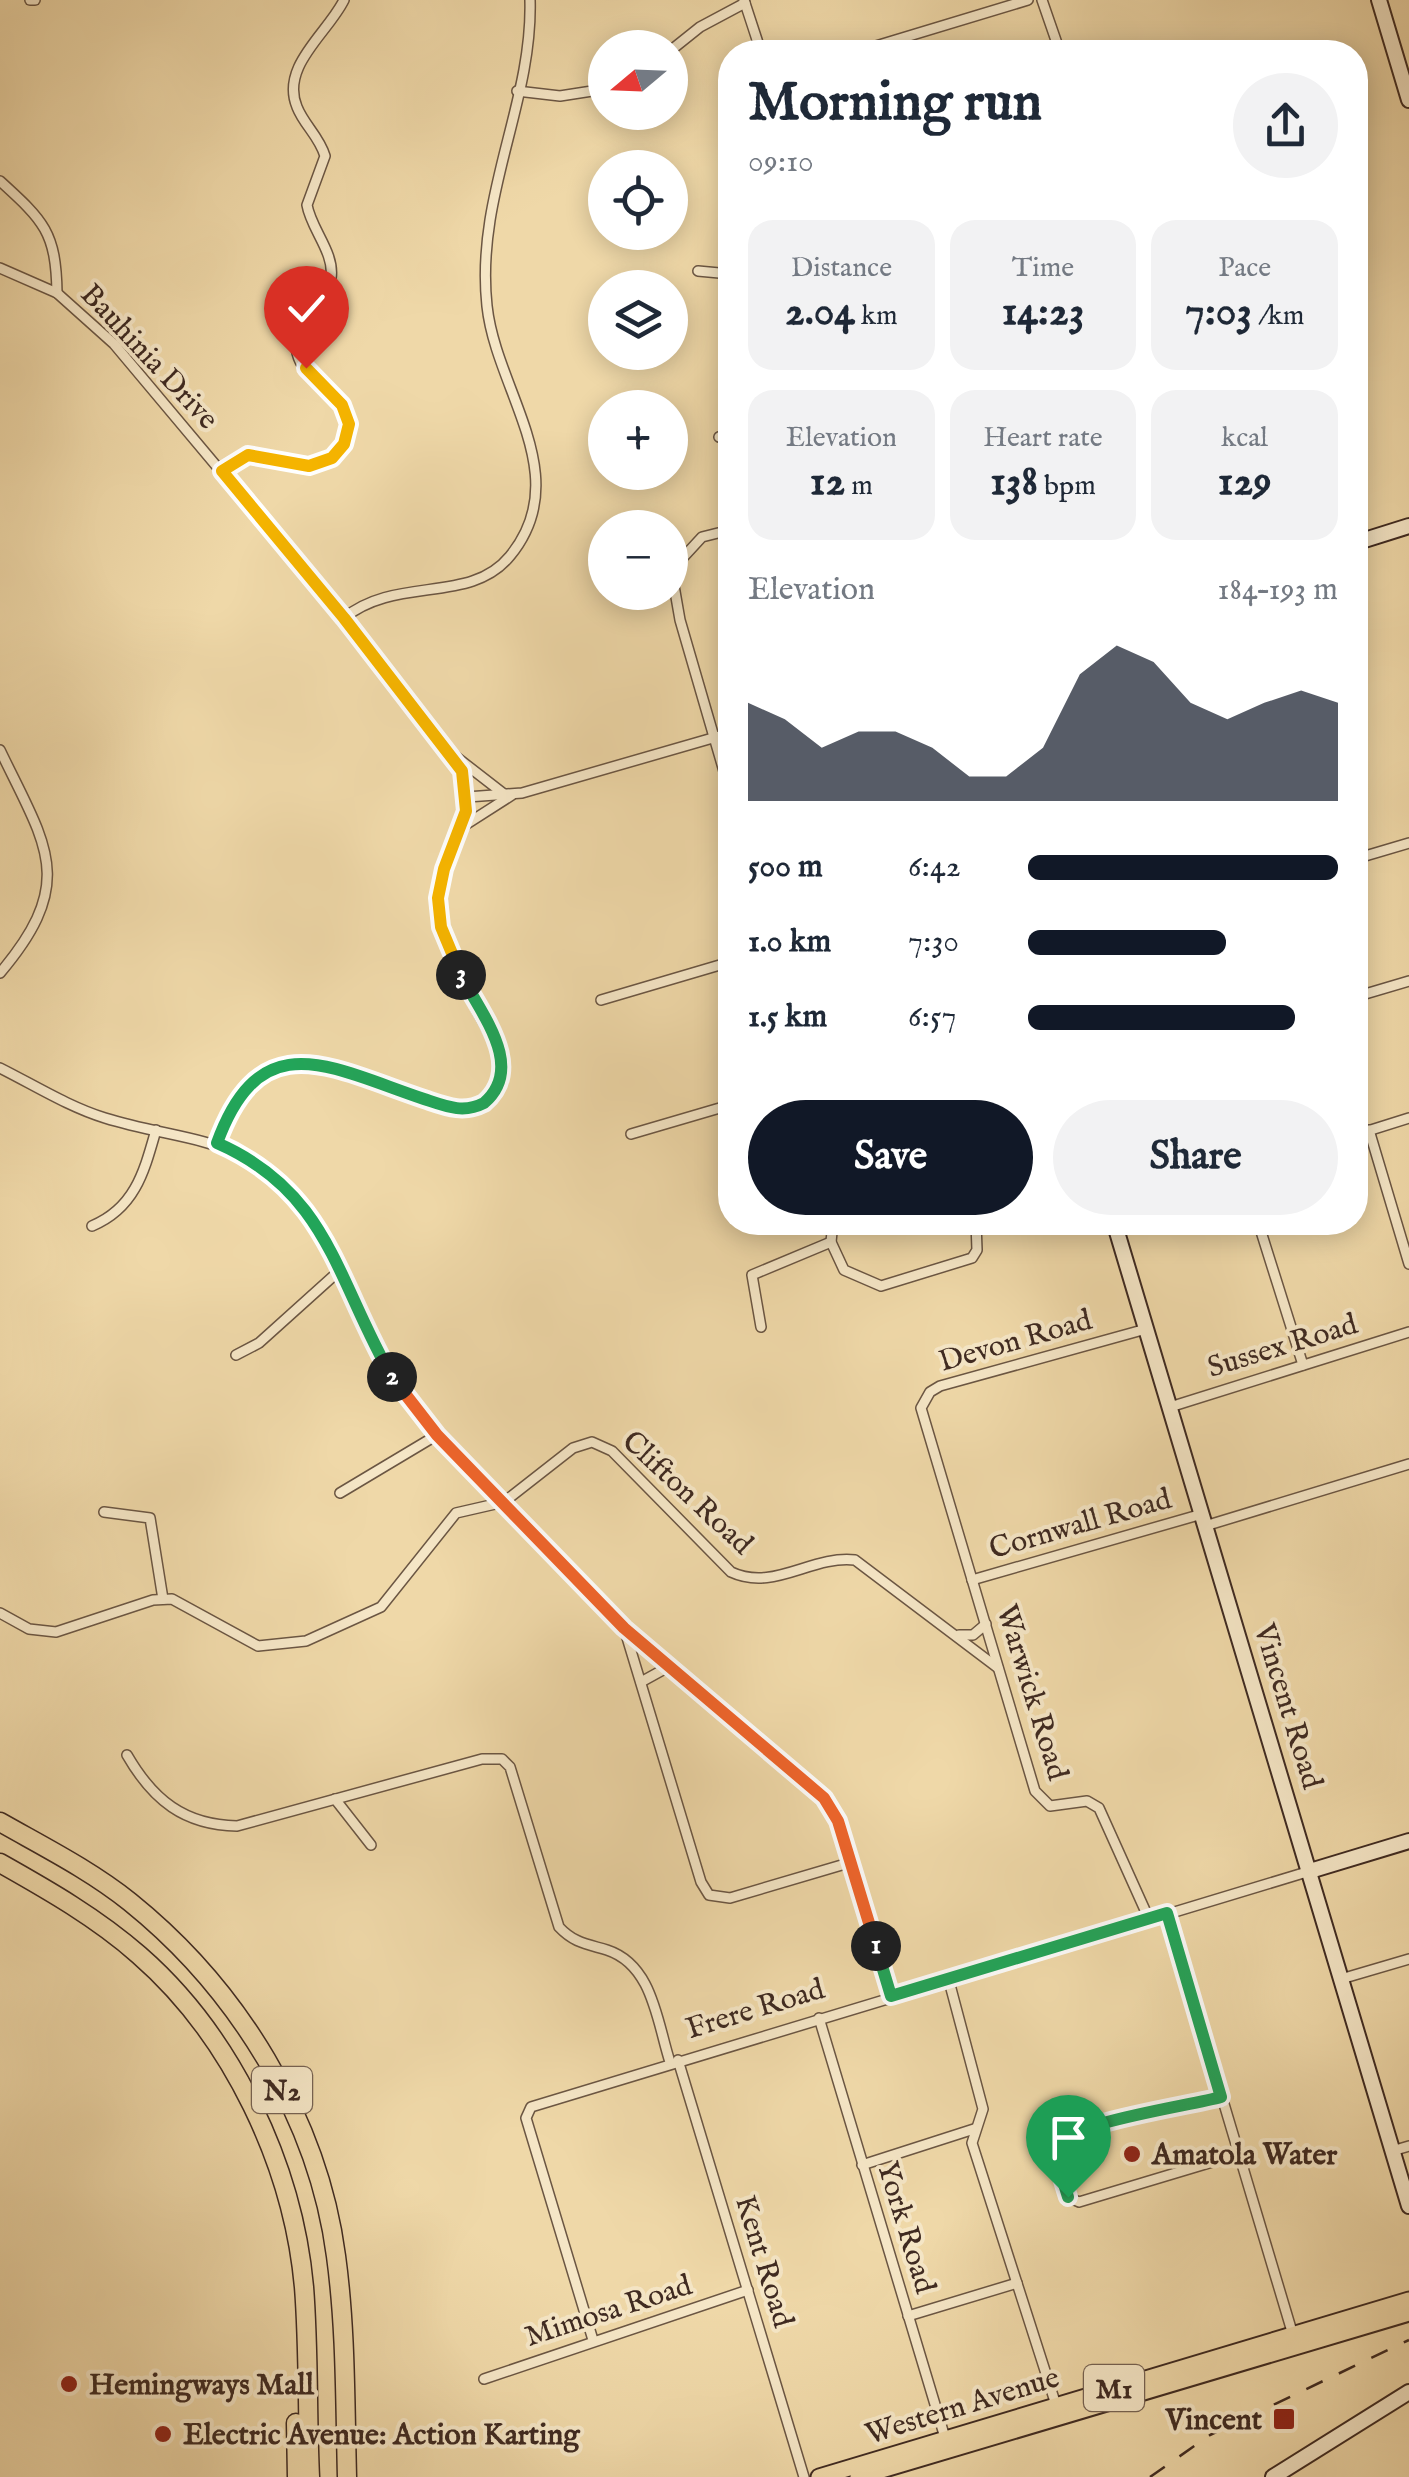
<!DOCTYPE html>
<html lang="en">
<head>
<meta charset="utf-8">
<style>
	:root { --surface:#fff; --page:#f2f2f3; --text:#1f2937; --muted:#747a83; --accent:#111827 }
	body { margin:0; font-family:"IM FELL English",serif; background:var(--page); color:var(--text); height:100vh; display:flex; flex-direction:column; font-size:38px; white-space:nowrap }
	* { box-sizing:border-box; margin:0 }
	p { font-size:32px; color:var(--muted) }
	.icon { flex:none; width:55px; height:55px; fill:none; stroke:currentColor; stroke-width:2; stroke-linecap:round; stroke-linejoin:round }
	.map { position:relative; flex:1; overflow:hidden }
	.drawer { position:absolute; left:718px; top:40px; width:650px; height:1195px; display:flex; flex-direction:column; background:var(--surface); border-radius:40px; box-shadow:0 5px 25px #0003 }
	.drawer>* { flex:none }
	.needle { width:65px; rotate:251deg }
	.buttons { position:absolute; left:588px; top:30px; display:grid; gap:20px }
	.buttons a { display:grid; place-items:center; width:100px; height:100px; border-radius:50%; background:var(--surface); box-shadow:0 5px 25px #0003; font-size:50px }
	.pin { position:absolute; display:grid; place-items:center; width:85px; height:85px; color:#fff; margin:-102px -42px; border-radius:50% 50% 50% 0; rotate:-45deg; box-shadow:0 0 10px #0007 }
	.pin .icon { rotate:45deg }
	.km { position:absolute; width:50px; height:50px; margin:-25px; border-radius:50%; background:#222; color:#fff; font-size:28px; line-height:50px; text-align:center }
	.round { display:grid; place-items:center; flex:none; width:105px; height:105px; border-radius:52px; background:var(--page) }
	.headline { display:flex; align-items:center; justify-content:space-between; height:170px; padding:0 30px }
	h1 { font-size:55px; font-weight:700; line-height:75px }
	.stats { display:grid; grid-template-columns:repeat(3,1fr); gap:15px; height:170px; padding:10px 30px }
	.stats div { display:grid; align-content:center; border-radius:25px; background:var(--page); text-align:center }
	.stats b { font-size:42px; font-weight:700 }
	.stats small { font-size:28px; font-weight:400 }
	.stats p { font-size:28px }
	.chart { height:280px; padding:20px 30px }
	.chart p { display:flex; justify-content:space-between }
	.chart svg { width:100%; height:180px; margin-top:10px; fill:var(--accent); opacity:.7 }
	.primary-button { display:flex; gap:20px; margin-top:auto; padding:20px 30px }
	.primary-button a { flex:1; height:115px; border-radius:60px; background:var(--accent); color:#fff; font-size:40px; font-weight:700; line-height:115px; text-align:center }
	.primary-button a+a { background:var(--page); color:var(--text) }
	ul { padding:0 30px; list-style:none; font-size:32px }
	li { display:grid; grid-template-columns:160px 120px 1fr; align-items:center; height:75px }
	li i { height:25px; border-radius:12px; background:var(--accent) }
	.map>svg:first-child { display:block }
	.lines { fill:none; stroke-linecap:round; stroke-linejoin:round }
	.street-casing { stroke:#6b5643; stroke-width:12 }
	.secondary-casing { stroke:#3f2a21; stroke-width:18 }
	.primary-casing { stroke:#3f2a21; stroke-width:19 }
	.highway-casing { stroke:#3f2a21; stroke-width:21 }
	.street { stroke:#f5e6c6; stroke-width:9 }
	.secondary { stroke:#f5e6c6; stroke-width:14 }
	.primary { stroke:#efd8a8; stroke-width:15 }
	.highway { stroke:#efd8a8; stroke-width:18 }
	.rail { stroke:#3f2a21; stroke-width:2.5; stroke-dasharray:18 18; stroke-linecap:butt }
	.split-1-casing { stroke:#fff; stroke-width:20 }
	.split-2-casing { stroke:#fff; stroke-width:20 }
	.split-3-casing { stroke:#fff; stroke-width:20 }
	.split-4-casing { stroke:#fff; stroke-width:20 }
	.split-1 { stroke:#22a559; stroke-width:12 }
	.split-2 { stroke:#f0652b; stroke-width:12 }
	.split-3 { stroke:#22a559; stroke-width:12 }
	.split-4 { stroke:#f5b400; stroke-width:12 }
	.poi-dot { fill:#8f2418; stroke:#f5e6c6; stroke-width:4 }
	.labels { text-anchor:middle; stroke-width:8; stroke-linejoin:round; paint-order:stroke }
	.shield { fill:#f5e6c6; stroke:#766252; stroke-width:2.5 }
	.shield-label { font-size:28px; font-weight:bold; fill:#3f2a21 }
	.street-label { font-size:30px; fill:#3f2a21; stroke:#f5e6c6 }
	.poi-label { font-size:30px; font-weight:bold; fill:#3f2a21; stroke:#f5e6c6; text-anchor:start }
</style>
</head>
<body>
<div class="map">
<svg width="1409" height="2477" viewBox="0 0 1409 2477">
	<rect width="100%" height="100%" fill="#efd8a8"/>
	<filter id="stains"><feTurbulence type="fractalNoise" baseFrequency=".002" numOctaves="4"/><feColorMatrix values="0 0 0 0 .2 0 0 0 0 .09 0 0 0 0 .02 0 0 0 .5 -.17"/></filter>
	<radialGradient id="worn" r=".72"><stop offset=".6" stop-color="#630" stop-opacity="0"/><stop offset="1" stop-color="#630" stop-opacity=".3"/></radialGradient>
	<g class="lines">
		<g class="street-casing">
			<g id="street">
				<path d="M30,0H35"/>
				<path d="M744,0L761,52"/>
				<path d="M1042,0L1060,52"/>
				<path d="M670,51L700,27L745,3"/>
				<path d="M856,52L1028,0"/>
				<path d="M517,91L560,96L605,89"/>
				<path d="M0,181C44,221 56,232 57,293"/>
				<path d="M0,268L57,293L114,344L344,618L455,759C487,810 437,855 438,906C440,960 483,1013 503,1062C506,1085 488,1108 463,1109C405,1111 331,1043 269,1070C237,1083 228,1113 217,1143"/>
				<path d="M698,271L730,274"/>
				<path d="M719,437L730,433"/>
				<path d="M222,471C231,465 239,456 250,455C290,450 321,491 349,435C349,389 305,387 297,353C289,320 326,306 331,278C335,253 311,229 307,205L325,156C319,136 304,125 297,107C280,66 328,33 344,0"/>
				<path d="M730,530L702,537L678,563L673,580L680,620L730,792"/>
				<path d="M344,618C397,575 470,605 510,556C576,476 496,391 487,306C475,196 533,103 530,0"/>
				<path d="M0,750C46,846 78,881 0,973"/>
				<path d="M455,756L504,794"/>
				<path d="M467,797L522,793L730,733"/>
				<path d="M462,827L512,795"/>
				<path d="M1355,859L1409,843"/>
				<path d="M1355,997L1409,981"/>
				<path d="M601,1000L730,962"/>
				<path d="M0,1068C34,1085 69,1107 105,1118C185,1143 255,1135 308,1213L388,1372L413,1407L625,1628L802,1777L833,1809L891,1996"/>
				<path d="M1369,1130L1409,1264"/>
				<path d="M631,1134L730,1105"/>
				<path d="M1355,1135L1409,1118"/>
				<path d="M833,1222L831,1242L844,1270L881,1286L972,1258L977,1250L976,1222"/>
				<path d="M1258,1222L1303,1365"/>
				<path d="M92,1226C135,1208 144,1172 156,1130"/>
				<path d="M761,1327L752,1275L831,1242"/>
				<path d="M1146,1329L940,1386L930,1392L921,1408L1035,1791L1050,1806L1087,1801L1099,1808L1149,1919"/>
				<path d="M236,1355L259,1343L339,1271"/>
				<path d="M1170,1407L1409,1332"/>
				<path d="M340,1493L437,1435"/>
				<path d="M104,1512L150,1518L163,1599"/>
				<path d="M1205,1526L1409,1464"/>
				<path d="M972,1580L1202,1514"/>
				<path d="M0,1613L29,1629L56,1632L153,1600L172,1599L258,1646L306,1641L381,1607L456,1513L504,1502L573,1448L592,1442L612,1451L731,1572C774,1592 811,1555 855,1560L998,1668"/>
				<path d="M625,1631L701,1882L709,1895L730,1898L852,1862"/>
				<path d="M959,1635H973L986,1624"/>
				<path d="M641,1682L670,1666"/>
				<path d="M127,1755C153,1800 184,1825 237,1826L482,1759H502L510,1767L559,1927C574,1943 587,1944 607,1950C653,1965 657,2022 670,2062"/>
				<path d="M335,1799L371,1845"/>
				<path d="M1167,1913L1293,2335"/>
				<path d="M1341,1979L1409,1959"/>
				<path d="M949,1981L983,2109L972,2143L1057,2408"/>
				<path d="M819,2018L946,2441"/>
				<path d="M678,2060L804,2477"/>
				<path d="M1221,2097C1168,2113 1115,2120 1062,2137L1054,2144L1068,2197L1079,2202L1239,2154"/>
				<path d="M1392,2151L1409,2146"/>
				<path d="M862,2165L974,2129"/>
				<path d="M908,2316L1017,2283"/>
				<path d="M593,2340L526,2118L531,2107L1310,1871"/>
				<path d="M484,2379L748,2290"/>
			</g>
		</g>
		<g class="secondary-casing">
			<g id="secondary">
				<path d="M1379,0L1409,100"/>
				<path d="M1355,543L1409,526"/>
				<path d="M1114,1222L1409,2206"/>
				<path d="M1310,1871L1409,1841"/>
				<path d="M1273,2477L1409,2392"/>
			</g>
		</g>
		<g class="primary-casing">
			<g id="primary">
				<path d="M819,2477L1409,2300"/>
				<path d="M858,2477L1409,2313"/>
			</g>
		</g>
		<g class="highway-casing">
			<g id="highway">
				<path d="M0,1822C44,1847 90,1870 130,1902C237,1988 318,2118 336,2256C346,2329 345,2403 347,2477"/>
				<path d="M0,1863C48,1890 97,1918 139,1955C232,2036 293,2165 304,2287C309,2350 307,2414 310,2477"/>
				<path d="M296,2423L297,2477"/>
			</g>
		</g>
		<use href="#street" class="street"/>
		<use href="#secondary" class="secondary"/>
		<use href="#primary" class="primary"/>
		<use href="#highway" class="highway"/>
		<path class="rail" d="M1150,2477L1210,2435L1409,2340"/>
	</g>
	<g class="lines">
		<g class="split-1-casing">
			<path id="split-1" d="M876,1946L891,1996L1167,1913L1221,2097C1189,2106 1065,2123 1053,2148L1068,2197"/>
		</g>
		<g class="split-2-casing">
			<path id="split-2" d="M392,1377L437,1435L624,1628L824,1798L838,1821L876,1946"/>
		</g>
		<g class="split-3-casing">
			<path id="split-3" d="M392,1377C336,1280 329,1192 217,1143C261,1022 331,1068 424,1099C445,1106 463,1114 484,1103C526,1067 481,1014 461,975"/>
		</g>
		<g class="split-4-casing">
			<path id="split-4" d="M306,368L342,405L349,424L344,444L332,458L309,466L248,455L222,471L344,618L462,771L466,811L444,869L438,898L441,927L461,975"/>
		</g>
		<use href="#split-1" class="split-1"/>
		<use href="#split-2" class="split-2"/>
		<use href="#split-3" class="split-3"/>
		<use href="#split-4" class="split-4"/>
	</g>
	<g class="poi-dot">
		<circle cx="1132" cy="2154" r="10"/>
		<circle cx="69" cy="2384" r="10"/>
		<rect x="1272" y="2407" width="24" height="24" rx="5"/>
		<circle cx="163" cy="2434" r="10"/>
	</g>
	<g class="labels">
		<g class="shield">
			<rect x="252" y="2067" width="60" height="46" rx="8"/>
			<rect x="1084" y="2365" width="60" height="46" rx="8"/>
		</g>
		<g class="shield-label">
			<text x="282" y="2100">N2</text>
			<text x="1114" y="2398">M1</text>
		</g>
		<g class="street-label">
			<text transform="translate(150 356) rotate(47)" y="10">Bauhinia Drive</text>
			<text transform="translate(1015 1340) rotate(-16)" y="10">Devon Road</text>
			<text transform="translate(1282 1345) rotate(-17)" y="10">Sussex Road</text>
			<text transform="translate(688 1492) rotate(43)" y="10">Clifton Road</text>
			<text transform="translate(1080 1523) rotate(-16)" y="10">Cornwall Road</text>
			<text transform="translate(1033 1692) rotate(73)" y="10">Warwick Road</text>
			<text transform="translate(1289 1706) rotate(73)" y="10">Vincent Road</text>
			<text transform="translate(755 2008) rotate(-17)" y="10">Frere Road</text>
			<text transform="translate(907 2227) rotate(73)" y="10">York Road</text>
			<text transform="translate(765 2261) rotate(73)" y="10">Kent Road</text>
			<text transform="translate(608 2310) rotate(-18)" y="10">Mimosa Road</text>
			<text transform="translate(962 2405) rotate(-17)" y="10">Western Avenue</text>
		</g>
		<g class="poi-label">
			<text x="1152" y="2164">Amatola Water</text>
			<text x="89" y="2394">Hemingways Mall</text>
			<text x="1262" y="2429" text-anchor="end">Vincent</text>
			<text x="183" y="2444">Electric Avenue: Action Karting</text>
		</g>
	</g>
	<rect width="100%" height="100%" filter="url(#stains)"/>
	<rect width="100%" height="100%" fill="url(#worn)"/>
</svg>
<div class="buttons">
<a><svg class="needle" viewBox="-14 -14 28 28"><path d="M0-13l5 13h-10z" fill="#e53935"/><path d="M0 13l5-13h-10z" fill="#747a83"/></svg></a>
<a><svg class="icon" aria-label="locate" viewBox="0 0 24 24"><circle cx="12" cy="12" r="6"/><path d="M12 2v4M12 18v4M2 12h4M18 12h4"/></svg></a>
<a><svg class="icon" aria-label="layers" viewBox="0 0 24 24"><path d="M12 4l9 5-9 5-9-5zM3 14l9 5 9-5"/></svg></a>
<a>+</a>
<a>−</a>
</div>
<div class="pin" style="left:1068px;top:2197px;background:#1e9e55"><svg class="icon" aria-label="arrive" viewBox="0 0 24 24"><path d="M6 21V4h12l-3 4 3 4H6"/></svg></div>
<div class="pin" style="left:306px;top:368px;background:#d93025"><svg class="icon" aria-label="check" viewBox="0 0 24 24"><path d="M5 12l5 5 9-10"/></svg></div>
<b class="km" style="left:876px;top:1946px">1</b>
<b class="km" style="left:392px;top:1377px">2</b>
<b class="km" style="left:461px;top:975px">3</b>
<section class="drawer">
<div class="headline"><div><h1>Morning run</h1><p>09:10</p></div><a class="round"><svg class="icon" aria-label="share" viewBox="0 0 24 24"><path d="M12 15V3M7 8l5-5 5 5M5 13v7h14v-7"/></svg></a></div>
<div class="stats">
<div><p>Distance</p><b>2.04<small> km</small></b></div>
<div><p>Time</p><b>14:23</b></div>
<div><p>Pace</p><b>7:03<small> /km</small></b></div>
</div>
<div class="stats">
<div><p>Elevation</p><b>12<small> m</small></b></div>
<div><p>Heart rate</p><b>138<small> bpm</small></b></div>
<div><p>kcal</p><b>129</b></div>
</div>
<div class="chart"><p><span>Elevation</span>184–193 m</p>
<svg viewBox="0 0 160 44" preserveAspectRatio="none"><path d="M0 44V20L10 24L20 31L30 27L40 27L50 31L60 38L70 38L80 31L90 13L100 6L110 10L120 20L130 24L140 20L150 17L160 20V44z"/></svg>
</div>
<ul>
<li><b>500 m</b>6:42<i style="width:100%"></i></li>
<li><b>1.0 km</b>7:30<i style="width:64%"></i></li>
<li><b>1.5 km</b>6:57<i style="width:86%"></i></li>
</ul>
<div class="primary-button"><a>Save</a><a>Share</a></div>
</section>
</div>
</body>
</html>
